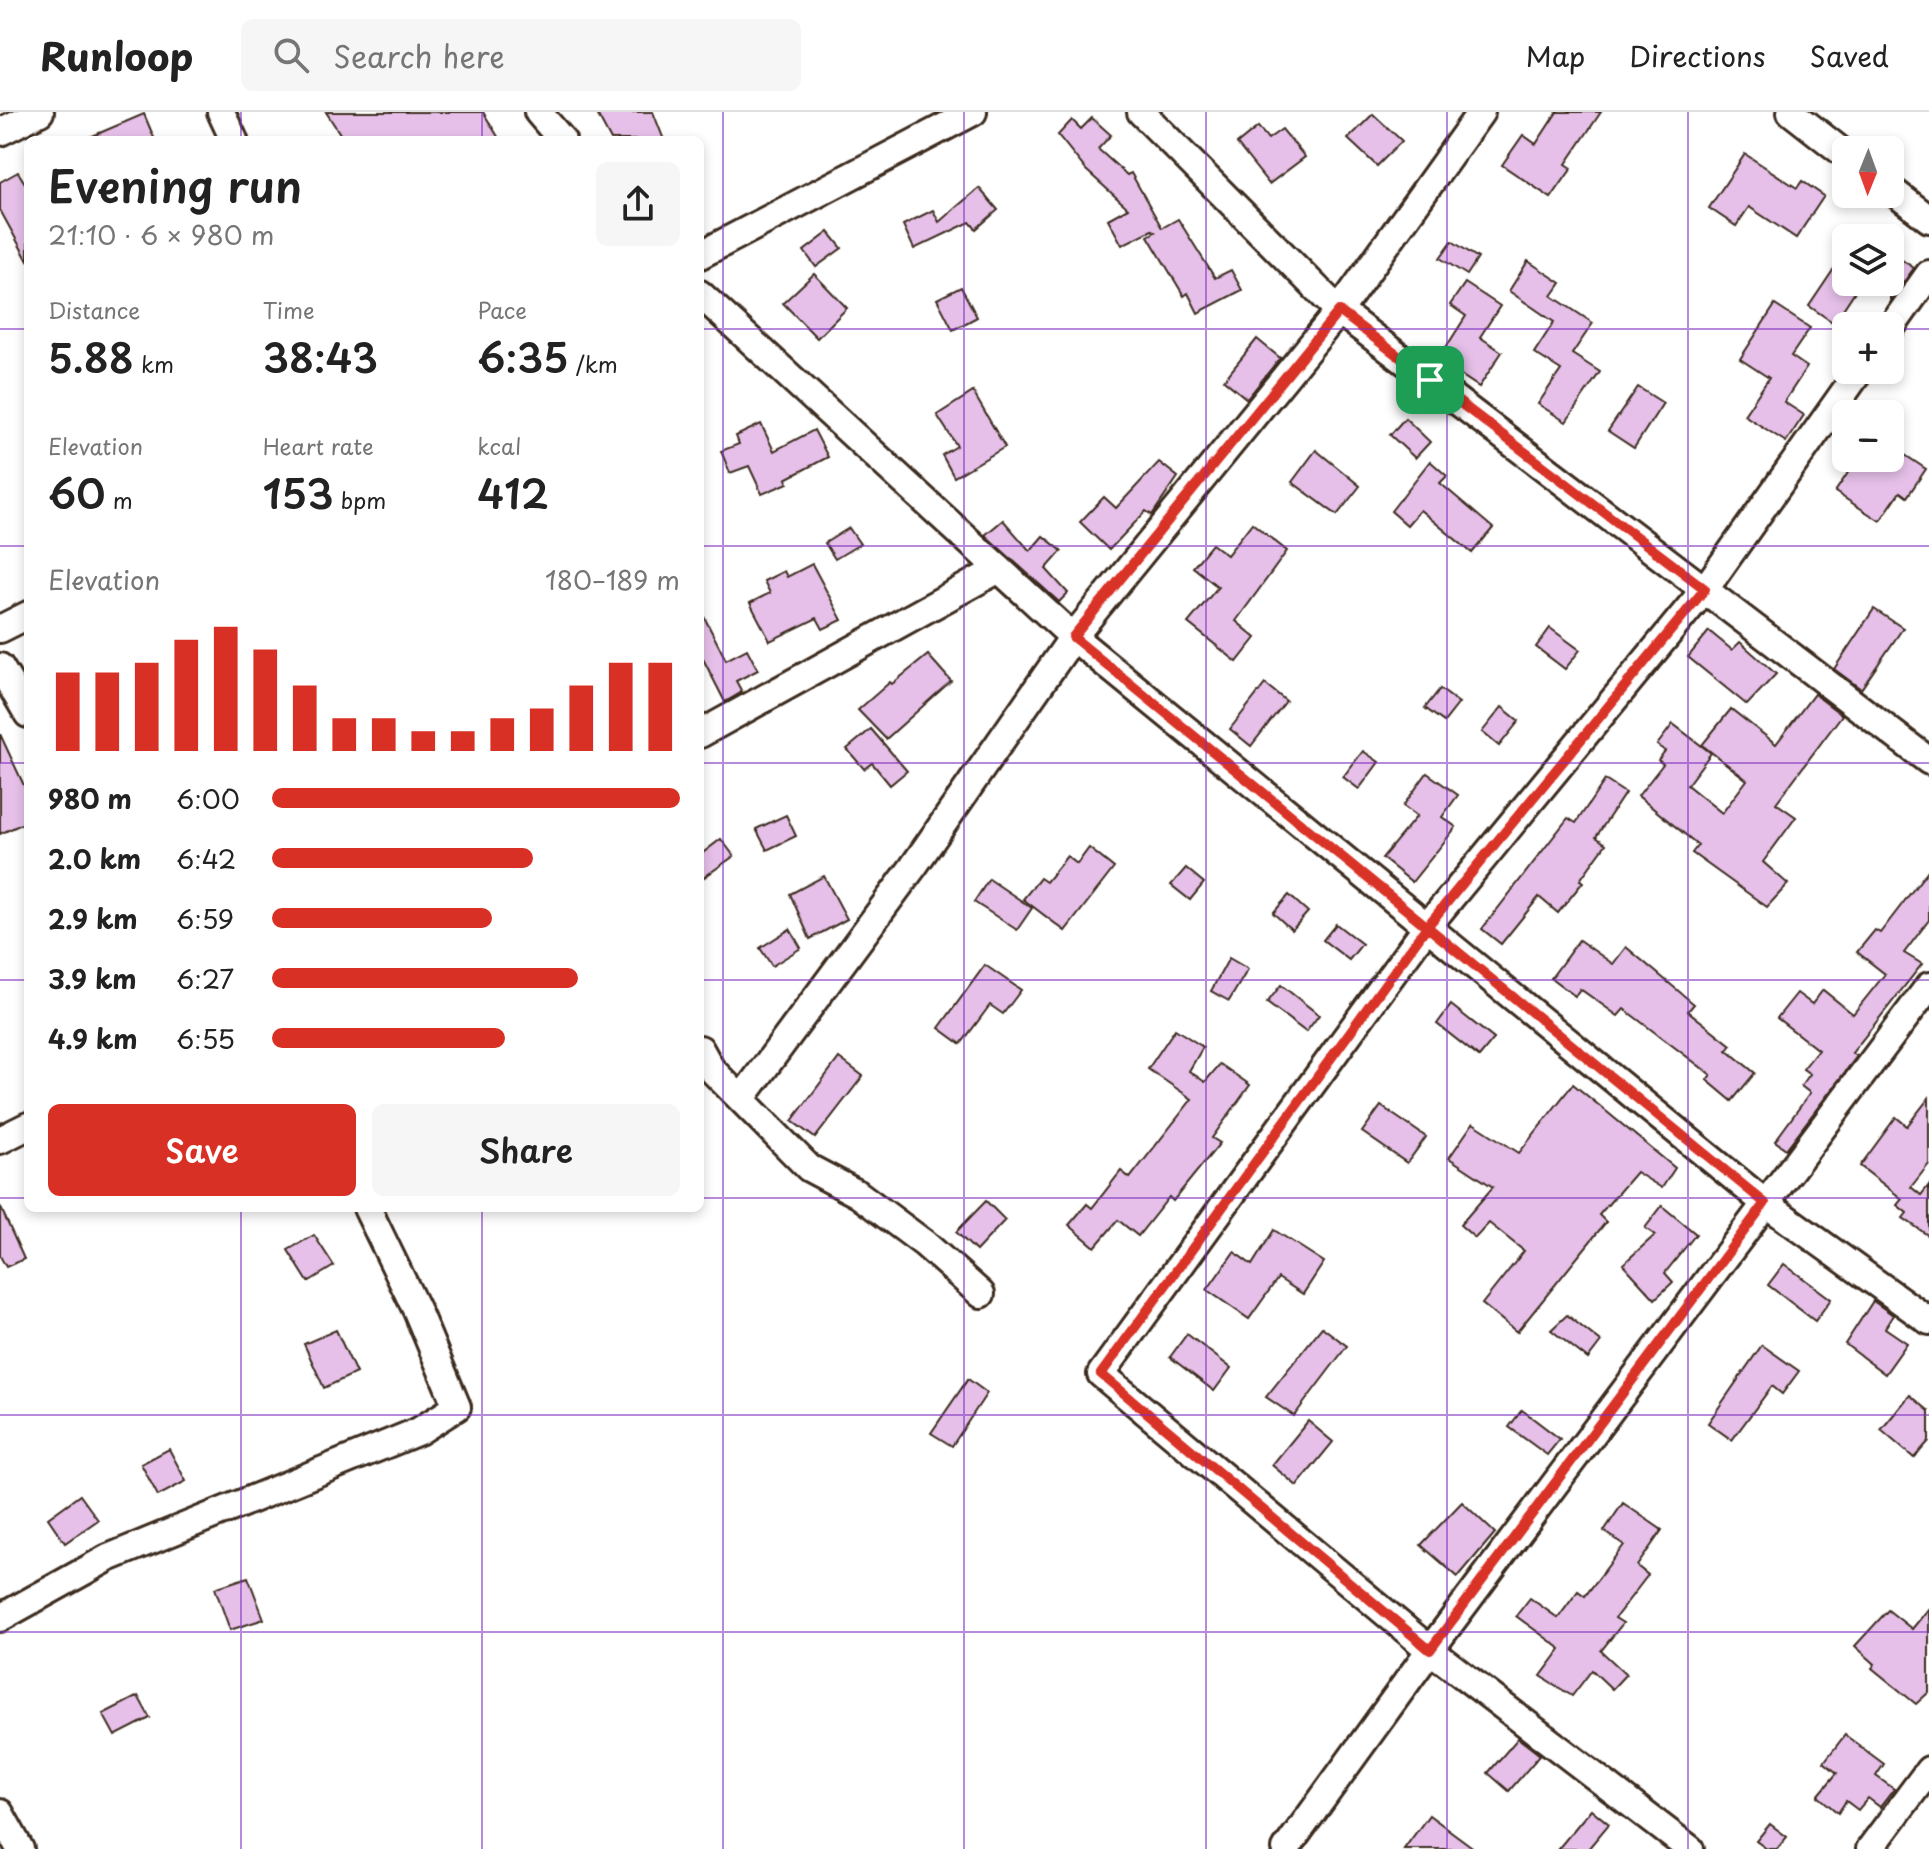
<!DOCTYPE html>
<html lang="en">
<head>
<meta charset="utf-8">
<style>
	:root { --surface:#fff; --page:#f6f6f6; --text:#222; --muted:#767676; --line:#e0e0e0; --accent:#d93025 }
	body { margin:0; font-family:"Playpen Sans",sans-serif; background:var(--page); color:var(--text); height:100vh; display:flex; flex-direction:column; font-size:30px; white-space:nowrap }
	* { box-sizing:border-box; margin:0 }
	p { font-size:26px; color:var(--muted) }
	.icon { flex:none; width:44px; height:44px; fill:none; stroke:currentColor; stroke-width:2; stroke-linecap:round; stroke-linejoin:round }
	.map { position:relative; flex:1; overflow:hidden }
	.side { position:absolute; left:24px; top:24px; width:680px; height:1076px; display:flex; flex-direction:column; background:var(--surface); border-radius:12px; box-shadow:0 4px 12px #0003 }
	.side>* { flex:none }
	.needle { width:52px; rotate:181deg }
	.controls { position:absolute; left:1832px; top:24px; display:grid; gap:16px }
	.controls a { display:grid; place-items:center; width:72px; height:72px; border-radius:12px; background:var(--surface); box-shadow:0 4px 12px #0003; font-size:40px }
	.pin { position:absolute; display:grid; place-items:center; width:68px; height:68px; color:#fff; margin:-34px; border-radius:16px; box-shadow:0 4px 12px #0006 }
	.round { display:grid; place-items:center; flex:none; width:84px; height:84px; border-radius:12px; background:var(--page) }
	.overview { display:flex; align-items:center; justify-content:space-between; height:136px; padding:0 24px }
	h1 { font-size:44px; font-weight:600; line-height:60px }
	.figures { display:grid; grid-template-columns:repeat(3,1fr); gap:12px; height:136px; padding:8px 24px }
	.figures div { display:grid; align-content:center }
	.figures b { font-size:40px; font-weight:600 }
	.figures small { font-size:22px; font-weight:400 }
	.figures p { font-size:22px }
	.chart { height:224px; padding:16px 24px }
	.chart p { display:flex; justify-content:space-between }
	.chart svg { width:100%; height:144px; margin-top:8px; stroke:var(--accent); stroke-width:6 }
	.primary-button { display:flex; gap:16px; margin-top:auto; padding:16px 24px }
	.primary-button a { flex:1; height:92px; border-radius:12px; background:var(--accent); color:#fff; font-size:32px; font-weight:600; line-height:92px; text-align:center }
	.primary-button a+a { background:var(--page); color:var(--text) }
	ul { padding:0 24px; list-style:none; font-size:26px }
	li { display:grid; grid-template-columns:128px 96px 1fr; align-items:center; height:60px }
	li i { height:20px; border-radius:10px; background:var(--accent) }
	header { display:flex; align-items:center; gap:48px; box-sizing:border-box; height:112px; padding:0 40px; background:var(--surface); border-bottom:2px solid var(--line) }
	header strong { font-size:38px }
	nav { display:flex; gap:44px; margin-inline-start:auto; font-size:28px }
	.search { width:560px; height:72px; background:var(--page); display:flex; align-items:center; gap:20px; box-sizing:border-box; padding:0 28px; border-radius:12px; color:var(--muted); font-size:30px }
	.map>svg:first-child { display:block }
	.building { fill:#e6c0e9; stroke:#3b2a1e; stroke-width:2 }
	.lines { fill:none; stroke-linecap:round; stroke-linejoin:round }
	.minor-casing { stroke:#3b2a1e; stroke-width:32 }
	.minor { stroke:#fff; stroke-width:26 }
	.route-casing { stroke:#fff; stroke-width:16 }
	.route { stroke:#d93025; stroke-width:10 }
	.grid { fill:none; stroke:#7b2cbf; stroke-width:2; stroke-opacity:0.55 }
</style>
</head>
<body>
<header>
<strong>Runloop</strong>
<div class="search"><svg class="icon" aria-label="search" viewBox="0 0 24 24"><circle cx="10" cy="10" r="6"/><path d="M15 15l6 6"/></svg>Search here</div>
<nav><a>Map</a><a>Directions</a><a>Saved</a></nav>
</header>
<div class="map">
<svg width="1929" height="1737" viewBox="0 0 1929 1737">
	<rect width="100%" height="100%" fill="#fff"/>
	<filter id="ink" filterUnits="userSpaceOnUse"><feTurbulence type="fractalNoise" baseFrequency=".0125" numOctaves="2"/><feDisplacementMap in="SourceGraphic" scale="16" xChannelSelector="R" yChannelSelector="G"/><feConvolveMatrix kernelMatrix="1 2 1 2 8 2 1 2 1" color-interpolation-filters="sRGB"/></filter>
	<g filter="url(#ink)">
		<g class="building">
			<path d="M326,0H483L500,28H344Z"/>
			<path d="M596,0H653L664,28H611Z"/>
			<path d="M1557,0H1601L1566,52L1572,56L1551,86L1502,53L1523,23L1536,32Z"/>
			<path d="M144,2L155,28H83Z"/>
			<path d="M1373,2L1402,29L1377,54L1348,27Z"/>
			<path d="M1092,6L1111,23L1098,37L1127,63L1131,61L1162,116L1178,107L1215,166L1231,158L1242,178L1198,201L1188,181L1184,184L1148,124L1155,120L1152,118L1122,133L1108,107L1128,96L1086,58L1058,23L1072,8L1081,17Z"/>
			<path d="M1258,15L1268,27L1282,17L1305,45L1269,72L1237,32Z"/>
			<path d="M1745,42L1797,76L1802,69L1824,84L1796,126L1749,95L1736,114L1709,96Z"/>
			<path d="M18,60L28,76V149L0,98V70Z"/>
			<path d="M979,76L998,98L976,117L970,110L914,137L903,113L933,98L939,110Z"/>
			<path d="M829,120L842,136L816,155L804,139Z"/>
			<path d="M1452,129L1478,146L1467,163L1440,146Z"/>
			<path d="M1846,139V170H1861L1834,211L1809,194Z"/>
			<path d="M1890,140L1914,156L1890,189Z"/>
			<path d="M1528,149L1561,171L1552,184L1593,211L1572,242L1600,260L1566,310L1538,292L1561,258L1534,241L1554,210L1509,179Z"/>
			<path d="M814,162L847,196L817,226L783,191Z"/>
			<path d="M1465,171L1500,194L1480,225L1502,240L1479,275L1438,248L1466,204L1450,193Z"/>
			<path d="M961,175L977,205L953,218L937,187Z"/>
			<path d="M1775,193L1810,216L1791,244L1807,255L1784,290L1804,303L1786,330L1744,303L1769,266L1740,247Z"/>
			<path d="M1257,227L1280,246L1247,287L1224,268Z"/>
			<path d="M1638,275L1663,291L1634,336L1608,319Z"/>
			<path d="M973,280L1005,335L954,365L942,343L957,334L937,303Z"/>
			<path d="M1405,306L1430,330L1415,346L1390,323Z"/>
			<path d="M761,312L774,339L814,318L828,345L786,367L788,371L762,382L749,354L730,361L721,339L739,332L736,324Z"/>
			<path d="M1890,333L1926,357L1907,385L1900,380L1880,409L1835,380L1858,346H1890Z"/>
			<path d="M1316,338L1360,374L1337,403L1292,370Z"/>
			<path d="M1430,349L1447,364L1440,371L1493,416L1472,441L1420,398L1407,413L1391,399Z"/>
			<path d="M1159,350L1178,365L1152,403L1146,399L1109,438L1080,410L1104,385L1116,396Z"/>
			<path d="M1003,408L1030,439L1043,424L1062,439L1046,457L1068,481L1059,490L985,423Z"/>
			<path d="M1252,411L1287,439L1236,509L1256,526L1237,550L1188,511L1218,475L1193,455L1212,432L1227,443Z"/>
			<path d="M849,416L860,432L835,447L825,431Z"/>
			<path d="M812,452L842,508L823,517L817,506L770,529L750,491L770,481L764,469L784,459L787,465Z"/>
			<path d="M700,497L726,548L747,537L758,558L736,569L742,580L725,590L700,541Z"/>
			<path d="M1874,497L1903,516L1861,577L1834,557Z"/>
			<path d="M1550,516L1580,538L1565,557L1536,535Z"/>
			<path d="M1709,519L1732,538L1740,530L1776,562L1747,593L1688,545Z"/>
			<path d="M928,543L951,569L886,627L858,598L890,570L892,572Z"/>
			<path d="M1265,572L1286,589L1251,634L1230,617Z"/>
			<path d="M1440,577L1459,591L1444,610L1425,596Z"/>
			<path d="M1814,582L1842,603L1776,691L1796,705L1763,750L1788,772L1767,795L1692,741L1698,733L1638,684L1663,652L1658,648L1665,639L1657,633L1673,612L1711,641L1687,673L1722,701L1747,668L1702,633L1731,597L1776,632Z"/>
			<path d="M1502,595L1519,609L1499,634L1482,620Z"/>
			<path d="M871,617L907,659L890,673L872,651L864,657L847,637Z"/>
			<path d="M0,622L28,682V709L0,722Z"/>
			<path d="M1363,639L1379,650L1359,677L1343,665Z"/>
			<path d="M1427,661L1458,683L1442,705L1456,715L1412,770L1382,746L1417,704L1403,694Z"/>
			<path d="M1605,668L1625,681L1596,725L1606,732L1580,768L1583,770L1558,801L1539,785L1501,832L1482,817L1568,706L1576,711Z"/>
			<path d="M786,703L796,724L767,738L756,717Z"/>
			<path d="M721,727L734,744L700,768V743Z"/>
			<path d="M1089,736L1114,756L1065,819L1023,787L1040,766L1046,770L1067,744L1077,752Z"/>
			<path d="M1186,756L1204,771L1190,788L1171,773Z"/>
			<path d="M1929,757V808L1904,841L1922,852L1852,941L1857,944L1786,1037L1775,1029L1810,981L1801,974L1810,962L1803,957L1818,938L1777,906L1797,881L1812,892L1823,878L1853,902L1885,862L1857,840L1875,818L1880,821Z"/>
			<path d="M824,764L847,807L810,827L790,782Z"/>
			<path d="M989,767L1032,796L1017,818L974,790Z"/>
			<path d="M1289,783L1308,800L1292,818L1273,801Z"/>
			<path d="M1336,812L1362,832L1349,848L1323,828Z"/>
			<path d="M790,817L801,836L772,854L760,836Z"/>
			<path d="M1579,828L1613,852L1626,835L1694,892L1688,899L1731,933L1727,938L1755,961L1732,989L1707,968L1711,963L1624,897L1618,904L1580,877L1575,884L1551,866Z"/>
			<path d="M1229,846L1248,857L1229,889L1211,879Z"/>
			<path d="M985,853L1021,878L1003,902L990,893L961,932L939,916Z"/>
			<path d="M1281,873L1319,903L1306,920L1267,891Z"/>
			<path d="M1451,893L1494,927L1479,945L1437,912Z"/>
			<path d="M1175,917L1203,935L1189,959L1205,970L1220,952L1250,973L1212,1026L1220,1031L1173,1089L1169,1085L1138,1124L1118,1108L1095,1135L1069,1113L1087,1092L1092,1096L1121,1059L1130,1066L1192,987L1148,957Z"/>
			<path d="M839,946L863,964L815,1026L792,1009Z"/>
			<path d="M1573,972L1675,1056L1662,1076L1636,1060L1599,1103L1606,1110L1517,1220L1482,1192L1524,1139L1489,1111L1475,1126L1460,1113L1493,1075L1449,1046L1473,1011L1519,1041Z"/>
			<path d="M1929,986V1052L1911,1075L1921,1083L1929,1073V1124L1903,1106L1907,1101L1897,1093L1902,1087L1860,1054L1896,1005L1907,1014Z"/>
			<path d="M1381,994L1426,1025L1407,1051L1362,1020Z"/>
			<path d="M986,1089L1005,1108L976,1139L956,1120Z"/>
			<path d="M0,1094L24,1147L6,1155L0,1144Z"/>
			<path d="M1662,1094L1696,1122L1665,1161L1673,1170L1655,1187L1623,1152L1655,1123L1645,1116Z"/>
			<path d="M1274,1118L1324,1150L1303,1182L1278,1166L1249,1207L1207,1178L1234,1140L1252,1153Z"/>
			<path d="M314,1123L334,1154L308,1170L288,1138Z"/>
			<path d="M1784,1152L1831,1187L1815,1209L1768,1173Z"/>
			<path d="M1873,1189L1893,1203L1885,1216L1907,1231L1885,1262L1845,1232Z"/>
			<path d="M1567,1203L1601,1230L1588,1247L1551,1218Z"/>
			<path d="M1322,1215L1347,1234L1294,1304L1266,1285Z"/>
			<path d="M336,1218L356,1261L324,1276L304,1232Z"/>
			<path d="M1187,1222L1231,1256L1214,1279L1170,1245Z"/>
			<path d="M1762,1233L1799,1259L1782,1282L1772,1274L1732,1328L1708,1311Z"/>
			<path d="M968,1267L987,1281L952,1334L931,1321Z"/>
			<path d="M1910,1283L1929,1299V1329L1914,1346L1881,1318Z"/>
			<path d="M1522,1298L1560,1327L1547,1343L1509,1315Z"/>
			<path d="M1308,1309L1333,1330L1297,1374L1272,1353Z"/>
			<path d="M169,1337L186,1369L158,1384L141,1352Z"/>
			<path d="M80,1383L98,1408L65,1431L48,1406Z"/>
			<path d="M1462,1390L1495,1421L1458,1465L1421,1433Z"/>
			<path d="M1623,1391L1662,1418L1637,1454L1648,1463L1615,1506L1623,1511L1601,1539L1626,1562L1612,1577L1592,1558L1572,1584L1541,1564L1561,1537L1516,1504L1530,1486L1558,1506L1578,1479L1585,1484L1624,1433L1604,1419Z"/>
			<path d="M248,1465L264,1507L230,1518L215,1476Z"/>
			<path d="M1929,1496V1580L1916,1592L1872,1556L1875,1552L1855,1534L1888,1498L1912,1517Z"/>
			<path d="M138,1584L150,1606L115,1624L103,1602Z"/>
			<path d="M1845,1623L1884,1652L1876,1664L1894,1677L1880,1695L1868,1686L1858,1698L1846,1689L1838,1701L1818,1684L1837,1661L1824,1650Z"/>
			<path d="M1518,1626L1540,1643L1509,1679L1488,1661Z"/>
			<path d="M1591,1697L1609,1712L1588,1737H1558Z"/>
			<path d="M1429,1703L1475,1737H1404Z"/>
			<path d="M1770,1712L1787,1725L1777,1737H1767L1756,1729Z"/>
		</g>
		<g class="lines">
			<g class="minor-casing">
				<g id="minor">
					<path d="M221,0L234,28"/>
					<path d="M538,0L562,28"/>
					<path d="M1141,0L1339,199L1929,649"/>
					<path d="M1791,0L1846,43"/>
					<path d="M0,20L40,0"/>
					<path d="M1890,77L1929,107"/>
					<path d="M700,143L973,0"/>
					<path d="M700,182L1073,525L1765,1091L1929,1209"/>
					<path d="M1890,217L1929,162"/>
					<path d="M0,517L28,503"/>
					<path d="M0,555L28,602"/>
					<path d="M700,622L999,457"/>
					<path d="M700,937L711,957L809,1056L858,1082L925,1132L981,1182"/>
					<path d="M742,986L913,755L1073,525L1339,199L1481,0"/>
					<path d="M0,1028L28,1014"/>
					<path d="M0,1506L108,1446L419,1319L457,1295L417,1199L367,1096"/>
					<path d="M0,1701L20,1737"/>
					<path d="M1286,1737L1430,1538L1929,874"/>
					<path d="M1690,1737L1430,1538L1101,1262L1425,817L1705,477L1860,258"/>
					<path d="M1870,1737L1929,1658"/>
				</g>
			</g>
			<use href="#minor" class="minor"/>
		</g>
	</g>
	<g class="lines" filter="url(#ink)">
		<g class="route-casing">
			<path id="route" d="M1430,268L1705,477L1425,817L1101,1262L1430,1538L1765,1091L1073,525L1339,199L1430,268"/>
		</g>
		<use href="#route" class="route"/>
	</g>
	<path class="grid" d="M241,0V28M482,0V28M723,0V1737M964,0V1737M1206,0V1737M1447,0V1737M1688,0V1737M0,217H28M700,217H1846M1890,217H1929M0,434H28M700,434H1929M0,651H28M700,651H1929M0,868H28M700,868H1929M0,1086H28M700,1086H1929M241,1096V1737M482,1096V1737M0,1303H1929M0,1520H1929"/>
</svg>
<div class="controls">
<a><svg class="needle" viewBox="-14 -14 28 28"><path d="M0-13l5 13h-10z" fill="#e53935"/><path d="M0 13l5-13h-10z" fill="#767676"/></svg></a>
<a><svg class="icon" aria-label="layers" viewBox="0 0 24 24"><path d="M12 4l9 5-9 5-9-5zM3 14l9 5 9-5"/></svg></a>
<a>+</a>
<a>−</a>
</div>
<div class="pin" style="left:1430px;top:268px;background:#1e9e55"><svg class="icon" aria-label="arrive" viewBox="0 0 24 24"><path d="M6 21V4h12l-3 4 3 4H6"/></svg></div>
<section class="side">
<div class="overview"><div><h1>Evening run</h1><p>21:10 · 6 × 980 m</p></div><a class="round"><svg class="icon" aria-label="share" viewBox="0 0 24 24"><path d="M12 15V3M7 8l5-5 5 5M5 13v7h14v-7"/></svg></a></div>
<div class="figures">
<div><p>Distance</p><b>5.88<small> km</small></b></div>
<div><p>Time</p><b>38:43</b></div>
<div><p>Pace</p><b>6:35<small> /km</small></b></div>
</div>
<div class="figures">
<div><p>Elevation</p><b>60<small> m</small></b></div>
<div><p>Heart rate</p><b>153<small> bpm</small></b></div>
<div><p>kcal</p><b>412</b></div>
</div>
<div class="chart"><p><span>Elevation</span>180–189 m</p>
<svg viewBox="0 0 160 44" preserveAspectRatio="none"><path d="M5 44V20M15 44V20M25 44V17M35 44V10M45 44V6M55 44V13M65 44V24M75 44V34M85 44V34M95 44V38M105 44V38M115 44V34M125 44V31M135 44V24M145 44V17M155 44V17"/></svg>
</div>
<ul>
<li><b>980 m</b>6:00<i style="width:100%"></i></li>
<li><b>2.0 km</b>6:42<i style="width:64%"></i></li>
<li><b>2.9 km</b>6:59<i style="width:54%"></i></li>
<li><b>3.9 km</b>6:27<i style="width:75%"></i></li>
<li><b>4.9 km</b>6:55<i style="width:57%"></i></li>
</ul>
<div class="primary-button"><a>Save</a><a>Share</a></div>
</section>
</div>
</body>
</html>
